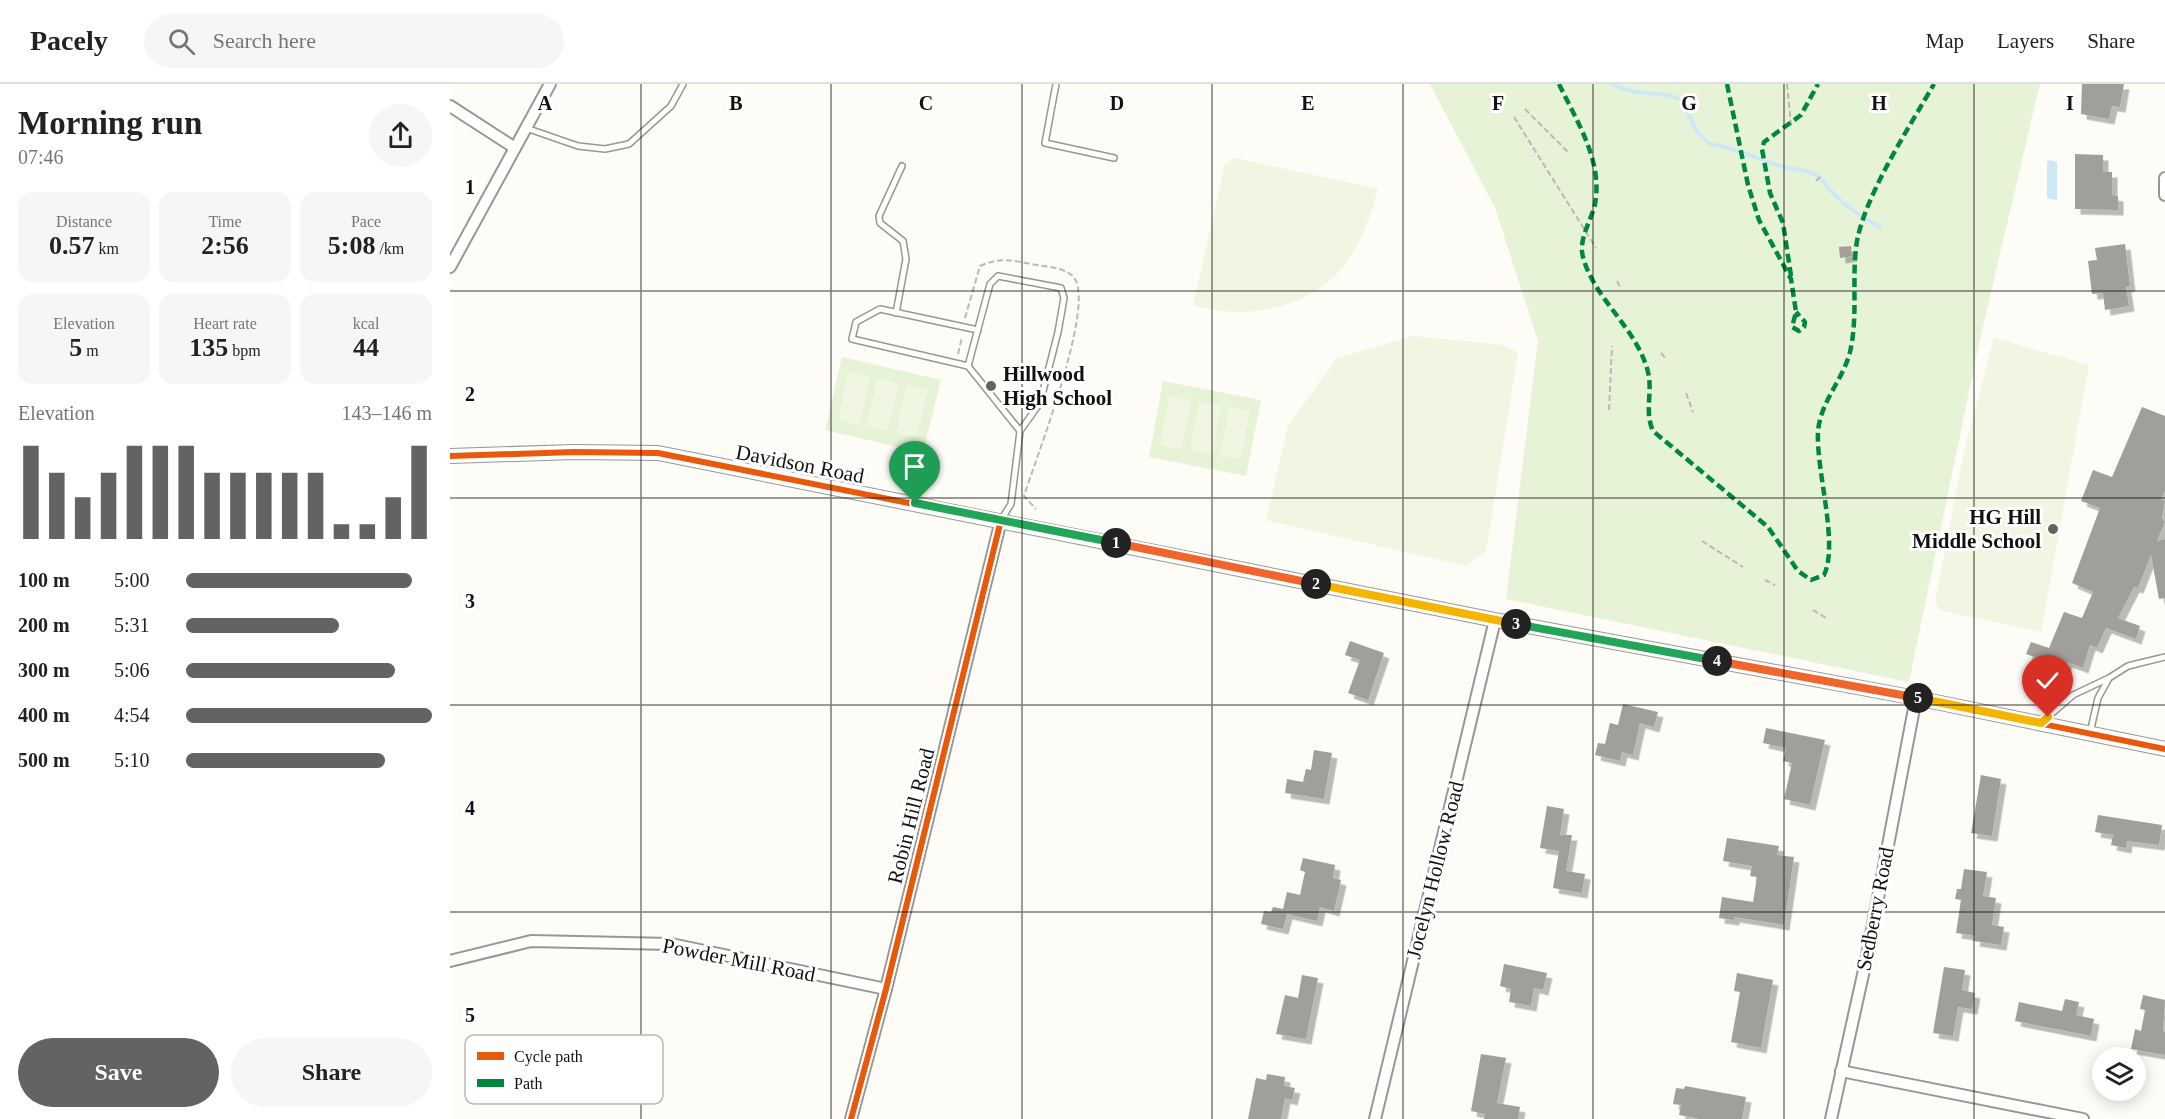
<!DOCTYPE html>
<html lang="en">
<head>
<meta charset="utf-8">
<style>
	:root { --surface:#fff; --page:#f6f6f6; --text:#222; --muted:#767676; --line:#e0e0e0; --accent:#646362 }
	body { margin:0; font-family:"Times New Roman",serif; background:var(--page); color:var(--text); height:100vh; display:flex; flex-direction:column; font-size:22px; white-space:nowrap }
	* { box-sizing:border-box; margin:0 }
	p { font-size:20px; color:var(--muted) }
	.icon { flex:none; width:33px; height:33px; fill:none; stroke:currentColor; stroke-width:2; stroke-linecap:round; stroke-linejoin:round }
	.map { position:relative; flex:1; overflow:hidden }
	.panel { display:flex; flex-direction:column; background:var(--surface); width:450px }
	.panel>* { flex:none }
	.tools { position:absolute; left:1642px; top:963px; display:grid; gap:12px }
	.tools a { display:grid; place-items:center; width:54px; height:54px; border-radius:50%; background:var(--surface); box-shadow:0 3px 15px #0003; font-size:30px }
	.pin { position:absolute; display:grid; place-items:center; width:51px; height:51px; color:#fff; margin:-62px -26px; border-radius:50% 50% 50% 0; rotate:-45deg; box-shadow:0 0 6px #0007 }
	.pin .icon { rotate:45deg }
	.km { position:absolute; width:30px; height:30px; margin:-15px; border-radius:50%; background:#222; color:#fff; font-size:16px; line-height:30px; text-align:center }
	.round { display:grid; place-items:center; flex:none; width:63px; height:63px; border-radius:32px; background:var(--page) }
	.summary { display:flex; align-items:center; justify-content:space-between; height:102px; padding:0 18px }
	h1 { font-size:33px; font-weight:700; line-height:45px }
	.metrics { display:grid; grid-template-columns:repeat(3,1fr); gap:9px; height:102px; padding:6px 18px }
	.metrics div { display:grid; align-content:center; border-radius:15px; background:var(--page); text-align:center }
	.metrics b { font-size:26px; font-weight:700 }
	.metrics small { font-size:16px; font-weight:400 }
	.metrics p { font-size:16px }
	.chart { height:168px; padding:12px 18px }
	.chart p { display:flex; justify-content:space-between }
	.chart svg { width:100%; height:108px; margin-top:6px; stroke:var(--accent); stroke-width:6 }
	.cta { display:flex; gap:12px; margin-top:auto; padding:12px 18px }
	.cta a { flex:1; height:69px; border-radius:36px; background:var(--accent); color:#fff; font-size:24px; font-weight:700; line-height:69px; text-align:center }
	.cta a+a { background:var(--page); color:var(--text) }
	ul { padding:0 18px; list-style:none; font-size:20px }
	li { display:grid; grid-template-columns:96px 72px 1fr; align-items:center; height:45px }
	li i { height:15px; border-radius:8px; background:var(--accent) }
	header { display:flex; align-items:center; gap:36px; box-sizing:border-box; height:84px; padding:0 30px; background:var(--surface); border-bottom:2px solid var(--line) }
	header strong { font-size:28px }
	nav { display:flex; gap:33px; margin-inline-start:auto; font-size:21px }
	.search { width:420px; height:54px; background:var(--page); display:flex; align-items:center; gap:15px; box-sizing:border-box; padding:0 21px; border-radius:33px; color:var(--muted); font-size:22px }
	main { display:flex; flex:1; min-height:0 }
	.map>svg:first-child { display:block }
	.green { fill:#e7f3d7 }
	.pitch { fill:#f0f6e1 }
	.water { fill:#cde8f7 }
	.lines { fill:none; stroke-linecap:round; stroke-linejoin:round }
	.stream { stroke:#cde8f7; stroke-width:4 }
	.building { fill:#a19f9c; filter:url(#shadow) }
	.service-casing { stroke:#979795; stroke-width:8 }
	.minor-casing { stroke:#979795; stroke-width:14 }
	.tertiary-casing { stroke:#979795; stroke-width:16 }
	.path { stroke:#b9b9b8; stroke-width:2; stroke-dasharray:6 3; stroke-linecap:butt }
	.service { stroke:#fffffe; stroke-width:5 }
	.minor { stroke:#fffffe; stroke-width:10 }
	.tertiary { stroke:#fffffe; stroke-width:14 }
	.quiet { stroke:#00873e; stroke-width:4.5; stroke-dasharray:9 4.5; stroke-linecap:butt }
	.cycleway-casing { stroke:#fff; stroke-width:10 }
	.cycleway { stroke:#e8590c; stroke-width:6 }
	.split-1-casing { stroke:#fff; stroke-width:12 }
	.split-2-casing { stroke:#fff; stroke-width:12 }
	.split-3-casing { stroke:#fff; stroke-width:12 }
	.split-4-casing { stroke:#fff; stroke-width:12 }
	.split-5-casing { stroke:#fff; stroke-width:12 }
	.split-6-casing { stroke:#fff; stroke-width:12 }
	.split-1 { stroke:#22a559; stroke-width:8 }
	.split-2 { stroke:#f0652b; stroke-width:8 }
	.split-3 { stroke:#f5b400; stroke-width:8 }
	.split-4 { stroke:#22a559; stroke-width:8 }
	.split-5 { stroke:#f0652b; stroke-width:8 }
	.split-6 { stroke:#f5b400; stroke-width:8 }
	.grid { fill:none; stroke:#111; stroke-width:1.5; stroke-opacity:0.55 }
	.poi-dot { fill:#646362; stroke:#fff; stroke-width:2 }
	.labels { text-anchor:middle; stroke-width:6; stroke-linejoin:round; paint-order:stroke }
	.poi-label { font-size:21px; font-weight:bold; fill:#111; stroke:#fff; text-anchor:start }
	.street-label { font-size:21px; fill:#111; stroke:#fff }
	.key { fill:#fff; stroke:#b8b8b8; stroke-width:1.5 }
	.key-label { font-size:16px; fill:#111 }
	.grid-label { font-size:20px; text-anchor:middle; font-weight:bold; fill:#111; stroke:#fff; stroke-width:6; stroke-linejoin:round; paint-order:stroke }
</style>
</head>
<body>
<header>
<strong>Pacely</strong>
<div class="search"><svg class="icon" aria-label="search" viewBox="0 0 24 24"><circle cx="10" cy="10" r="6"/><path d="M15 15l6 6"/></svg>Search here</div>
<nav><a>Map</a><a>Layers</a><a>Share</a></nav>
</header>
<main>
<section class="panel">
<div class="summary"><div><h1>Morning run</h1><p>07:46</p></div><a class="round"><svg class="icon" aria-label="share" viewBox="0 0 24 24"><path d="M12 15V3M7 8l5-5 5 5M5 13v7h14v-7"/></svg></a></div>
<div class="metrics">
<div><p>Distance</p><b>0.57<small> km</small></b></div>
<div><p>Time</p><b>2:56</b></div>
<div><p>Pace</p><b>5:08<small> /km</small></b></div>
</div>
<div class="metrics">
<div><p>Elevation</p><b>5<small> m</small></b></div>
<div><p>Heart rate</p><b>135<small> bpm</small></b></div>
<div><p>kcal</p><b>44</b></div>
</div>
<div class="chart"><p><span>Elevation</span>143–146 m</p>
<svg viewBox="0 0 160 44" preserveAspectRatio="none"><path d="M5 44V6M15 44V17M25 44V27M35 44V17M45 44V6M55 44V6M65 44V6M75 44V17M85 44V17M95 44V17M105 44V17M115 44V17M125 44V38M135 44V38M145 44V27M155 44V6"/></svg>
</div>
<ul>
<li><b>100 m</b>5:00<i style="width:92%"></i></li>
<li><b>200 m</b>5:31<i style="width:62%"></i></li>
<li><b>300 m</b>5:06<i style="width:85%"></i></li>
<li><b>400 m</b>4:54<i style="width:100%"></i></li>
<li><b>500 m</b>5:10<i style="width:81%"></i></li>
</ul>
<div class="cta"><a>Save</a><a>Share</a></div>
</section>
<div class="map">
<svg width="1715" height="1035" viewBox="0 0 1715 1035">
	<defs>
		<filter id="shadow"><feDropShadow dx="5.5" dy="5.5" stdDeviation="0" flood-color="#0004"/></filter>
	</defs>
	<rect width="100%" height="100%" fill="#fdfcf7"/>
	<g class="green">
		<path d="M980,0H1590L1530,255L1459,598L1056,515L1088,257L1045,124Z"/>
		<path d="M392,273L491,296L473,369L375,346Z"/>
		<path d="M713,297L811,316L796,392L699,373Z"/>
	</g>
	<g class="pitch">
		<path d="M785,74L928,105C921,132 912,157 895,180C862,225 793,237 743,221L775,80Z"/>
		<path d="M963,252L1053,261L1068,269L1036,467L1016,482L816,436L838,342L887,274Z"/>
		<path d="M1544,254L1639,281L1591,548L1493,527L1488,524L1485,517L1514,368Z"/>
		<path d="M398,288L420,293L409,341L388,336Z"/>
		<path d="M427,295L449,299L438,347L416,342Z"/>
		<path d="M456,301L478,306L467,353L446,349Z"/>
		<path d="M719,312L741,317L732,365L710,361Z"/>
		<path d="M749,318L771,322L762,370L740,366Z"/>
		<path d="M779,323L800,327L791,375L770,372Z"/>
	</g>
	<path class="water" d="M1600,76L1607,78V115L1604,116L1597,114V78Z"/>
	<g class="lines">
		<path class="stream" d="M1163,0C1185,13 1208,6 1230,15L1247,47L1259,60C1285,63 1309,76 1334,83C1348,87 1357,84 1369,93C1374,97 1377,103 1381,107C1395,122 1412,134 1430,143"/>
	</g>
	<g class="building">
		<path d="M1632,0H1674L1670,23L1662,22L1659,35L1631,30Z"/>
		<path d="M1625,70L1653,71V88H1662V111L1668,112V126L1625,125Z"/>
		<path d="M1675,160L1680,202L1676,203L1679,222L1655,226L1653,209L1642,210L1638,177L1647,176L1645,164Z"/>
		<path d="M1401,162L1402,172L1390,174L1389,163Z"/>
		<path d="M1692,323L1715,332V407L1711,415L1715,417L1712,434L1715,438L1707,457L1715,455V514L1709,515L1701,471L1688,504L1684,503L1668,534L1690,542L1686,555L1656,544L1647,564L1640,561L1633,584L1617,578L1610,598L1585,590L1591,575L1576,570L1581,558L1599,564L1614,528L1632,534L1643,508L1622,499L1650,424L1631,417L1643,386L1662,393Z"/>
		<path d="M900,557L934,569L918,616L898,609L910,576L895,571Z"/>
		<path d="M1173,620L1208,628L1204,643L1190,639L1183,671L1172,668L1170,677L1145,671L1148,659L1155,660L1160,639L1168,641Z"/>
		<path d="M1316,644L1375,656L1360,721L1334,715L1342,679L1333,677L1336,664L1313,659Z"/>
		<path d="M864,666L882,669L874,715L835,709L837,695L853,698L856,685L861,686Z"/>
		<path d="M1531,691L1551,695L1542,752L1521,749Z"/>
		<path d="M1097,722L1114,725L1110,751H1122L1116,787L1135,790L1132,809L1103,804L1109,767L1090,764Z"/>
		<path d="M1648,731L1712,741L1709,761L1677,757L1676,764L1661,761L1663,751L1645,748Z"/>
		<path d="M1277,754L1329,762L1327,771L1344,773L1334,841L1284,833V836L1269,834L1272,813L1303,818L1307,793L1300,792L1302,782L1273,777Z"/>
		<path d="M853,774L885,781L883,794L891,796L884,827L870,823L867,837L837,830L833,845L811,840L814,827L821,828L823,823L833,825L837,808L850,811L855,788L850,786Z"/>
		<path d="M1514,785L1537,788L1533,812L1546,814L1542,841L1554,843L1551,861L1524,857L1525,852L1506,849L1511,816L1505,815L1507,805H1511Z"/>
		<path d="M1054,880L1097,889L1093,906L1084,904L1081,922L1059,918L1061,905L1050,902Z"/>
		<path d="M1494,883L1515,886L1512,906L1525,909L1522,925L1508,923L1503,952L1483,949Z"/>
		<path d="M1287,889L1323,896L1311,964L1281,958L1290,908L1284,907Z"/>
		<path d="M852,891L868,894L856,955L826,950L835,911L848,914Z"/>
		<path d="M1693,911L1715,916L1713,947L1715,948V971L1681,965L1685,945L1691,947L1695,926L1690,925Z"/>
		<path d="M1615,915L1629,918L1626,931L1644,935L1641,952L1565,937L1569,918L1612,927Z"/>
		<path d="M1031,970L1056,974L1047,1019L1070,1023L1068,1035H1034L1035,1030L1021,1027Z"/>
		<path d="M817,990L835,993L834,1002L845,1004L842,1016L835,1014L831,1035H798L806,994L816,996Z"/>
		<path d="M1235,1002L1296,1013L1292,1035H1250L1229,1031L1231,1021L1223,1020L1226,1004L1234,1005Z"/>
	</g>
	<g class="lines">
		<g class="service-casing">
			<g id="service">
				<path d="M606,0L595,59L664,74"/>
				<path d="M76,44L128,62L155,65L179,60L221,22L233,0"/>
				<path d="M446,229L456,175L453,157L430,139L429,132L452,82"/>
				<path d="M518,282L402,255L406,238L430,225L528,246"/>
				<path d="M551,436L561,420L570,347L590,319L608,248L614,214L611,204L548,192L540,200L518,282L570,347"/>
				<path d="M1592,638L1623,611L1659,594L1678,582L1715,573"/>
				<path d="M1640,649L1648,614L1658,596"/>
			</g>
		</g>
		<g class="minor-casing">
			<g id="minor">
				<path d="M0,22L65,64"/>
				<path d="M1715,94V111"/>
				<path d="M0,183L100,0"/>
				<path d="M0,877L81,857L221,860L436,905"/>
				<path d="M1391,987L1633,1035"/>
				<path d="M401,1035L436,905L551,436"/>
				<path d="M925,1035L1045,536"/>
				<path d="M1381,1035L1416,877L1466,614"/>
			</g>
		</g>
		<g class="tertiary-casing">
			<path id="tertiary" d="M0,372L124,368L208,369L1045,536L1466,614L1715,665"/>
		</g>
		<g class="path">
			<path d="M1337,0L1341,41"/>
			<path d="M1075,25L1119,69"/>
			<path d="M1064,33L1146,164"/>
			<path d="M1366,97L1372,91"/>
			<path d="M1167,197L1170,203"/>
			<path d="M515,234L530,182C553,172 563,177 587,181C599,183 618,184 625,195C644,226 586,374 574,412L586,425"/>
			<path d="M1211,269L1216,275"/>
			<path d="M508,270L512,253"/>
			<path d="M1236,309L1243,328"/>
			<path d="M1159,326L1162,262"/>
			<path d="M1252,457L1293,483"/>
			<path d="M1315,496L1325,501"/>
			<path d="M1363,526L1376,534"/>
		</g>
		<use href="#service" class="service"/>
		<use href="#minor" class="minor"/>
		<use href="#tertiary" class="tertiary"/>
		<g class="quiet">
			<path d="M1109,0C1127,38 1153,77 1145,120C1141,137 1128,156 1133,173C1144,215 1187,244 1198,288C1203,308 1194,327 1203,347L1318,443L1348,487L1361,496L1374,491C1389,460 1366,387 1368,348C1370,318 1393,296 1400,268C1408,233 1402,199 1406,164C1411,117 1460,42 1484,0"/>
			<path d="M1277,0L1298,101L1309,136L1341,195L1346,228L1342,243L1349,247L1354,243L1355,238L1346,228"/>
			<path d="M1341,192L1333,139L1320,109L1312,65L1314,58L1351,31L1368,0"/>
		</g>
		<g class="cycleway-casing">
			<g id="cycleway">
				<path d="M0,372L124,368L208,369L1045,536L1466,614L1715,665"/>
				<path d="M401,1035L436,905L551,436"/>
			</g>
		</g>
		<use href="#cycleway" class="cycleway"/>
	</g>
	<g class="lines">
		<g class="split-1-casing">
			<path id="split-1" d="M465,419L666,459"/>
		</g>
		<g class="split-2-casing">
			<path id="split-2" d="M666,459L866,500"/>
		</g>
		<g class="split-3-casing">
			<path id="split-3" d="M866,500L1066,540"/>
		</g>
		<g class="split-4-casing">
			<path id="split-4" d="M1066,540L1267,577"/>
		</g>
		<g class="split-5-casing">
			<path id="split-5" d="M1267,577L1468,614"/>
		</g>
		<g class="split-6-casing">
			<path id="split-6" d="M1468,614L1591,639L1598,633"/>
		</g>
		<use href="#split-1" class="split-1"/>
		<use href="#split-2" class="split-2"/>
		<use href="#split-3" class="split-3"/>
		<use href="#split-4" class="split-4"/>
		<use href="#split-5" class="split-5"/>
		<use href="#split-6" class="split-6"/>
	</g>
	<path class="grid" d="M191,0V1035M381,0V1035M572,0V1035M762,0V1035M953,0V1035M1143,0V1035M1334,0V1035M1524,0V1035M0,207H1715M0,414H1715M0,621H1715M0,828H1715"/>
	<g class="poi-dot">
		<circle cx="541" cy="302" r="6"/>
		<circle cx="1603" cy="445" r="6"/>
	</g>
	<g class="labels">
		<g class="poi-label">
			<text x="553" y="297">Hillwood<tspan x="553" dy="24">High School</tspan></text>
			<text x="1591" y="440" text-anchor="end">HG Hill<tspan x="1591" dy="24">Middle School</tspan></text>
		</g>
		<g class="street-label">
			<text transform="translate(350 380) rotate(11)" y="7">Davidson Road</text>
			<text transform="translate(461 732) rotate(-76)" y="7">Robin Hill Road</text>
			<text transform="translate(985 786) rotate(-76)" y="7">Jocelyn Hollow Road</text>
			<text transform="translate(1425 825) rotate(-79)" y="7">Sedberry Road</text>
			<text transform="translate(289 876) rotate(11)" y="7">Powder Mill Road</text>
		</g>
	</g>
	<rect x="15" y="951" width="198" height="69" rx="9" class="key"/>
	<rect x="27" y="968" width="27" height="8" fill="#e8590c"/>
	<rect x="27" y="995" width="27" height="8" fill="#00873e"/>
	<g class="key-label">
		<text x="64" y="978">Cycle path</text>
		<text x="64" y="1005">Path</text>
	</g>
	<g class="grid-label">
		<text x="95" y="26">A</text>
		<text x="286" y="26">B</text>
		<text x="476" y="26">C</text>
		<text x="667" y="26">D</text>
		<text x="858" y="26">E</text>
		<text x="1048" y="26">F</text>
		<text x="1239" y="26">G</text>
		<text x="1429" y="26">H</text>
		<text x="1620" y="26">I</text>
		<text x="20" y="110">1</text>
		<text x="20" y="317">2</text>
		<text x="20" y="524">3</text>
		<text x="20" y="731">4</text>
		<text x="20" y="938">5</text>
	</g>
</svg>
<div class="tools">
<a><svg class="icon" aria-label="layers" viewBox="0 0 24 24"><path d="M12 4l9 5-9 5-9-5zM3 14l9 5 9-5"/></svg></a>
</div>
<div class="pin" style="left:465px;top:419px;background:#1e9e55"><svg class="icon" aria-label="arrive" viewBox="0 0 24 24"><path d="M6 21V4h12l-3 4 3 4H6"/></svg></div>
<div class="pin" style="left:1598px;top:633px;background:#d93025"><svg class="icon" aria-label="check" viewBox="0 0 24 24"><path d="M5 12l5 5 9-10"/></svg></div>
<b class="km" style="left:666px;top:459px">1</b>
<b class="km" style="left:866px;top:500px">2</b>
<b class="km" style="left:1066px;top:540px">3</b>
<b class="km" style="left:1267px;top:577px">4</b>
<b class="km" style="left:1468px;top:614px">5</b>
</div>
</main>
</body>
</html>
